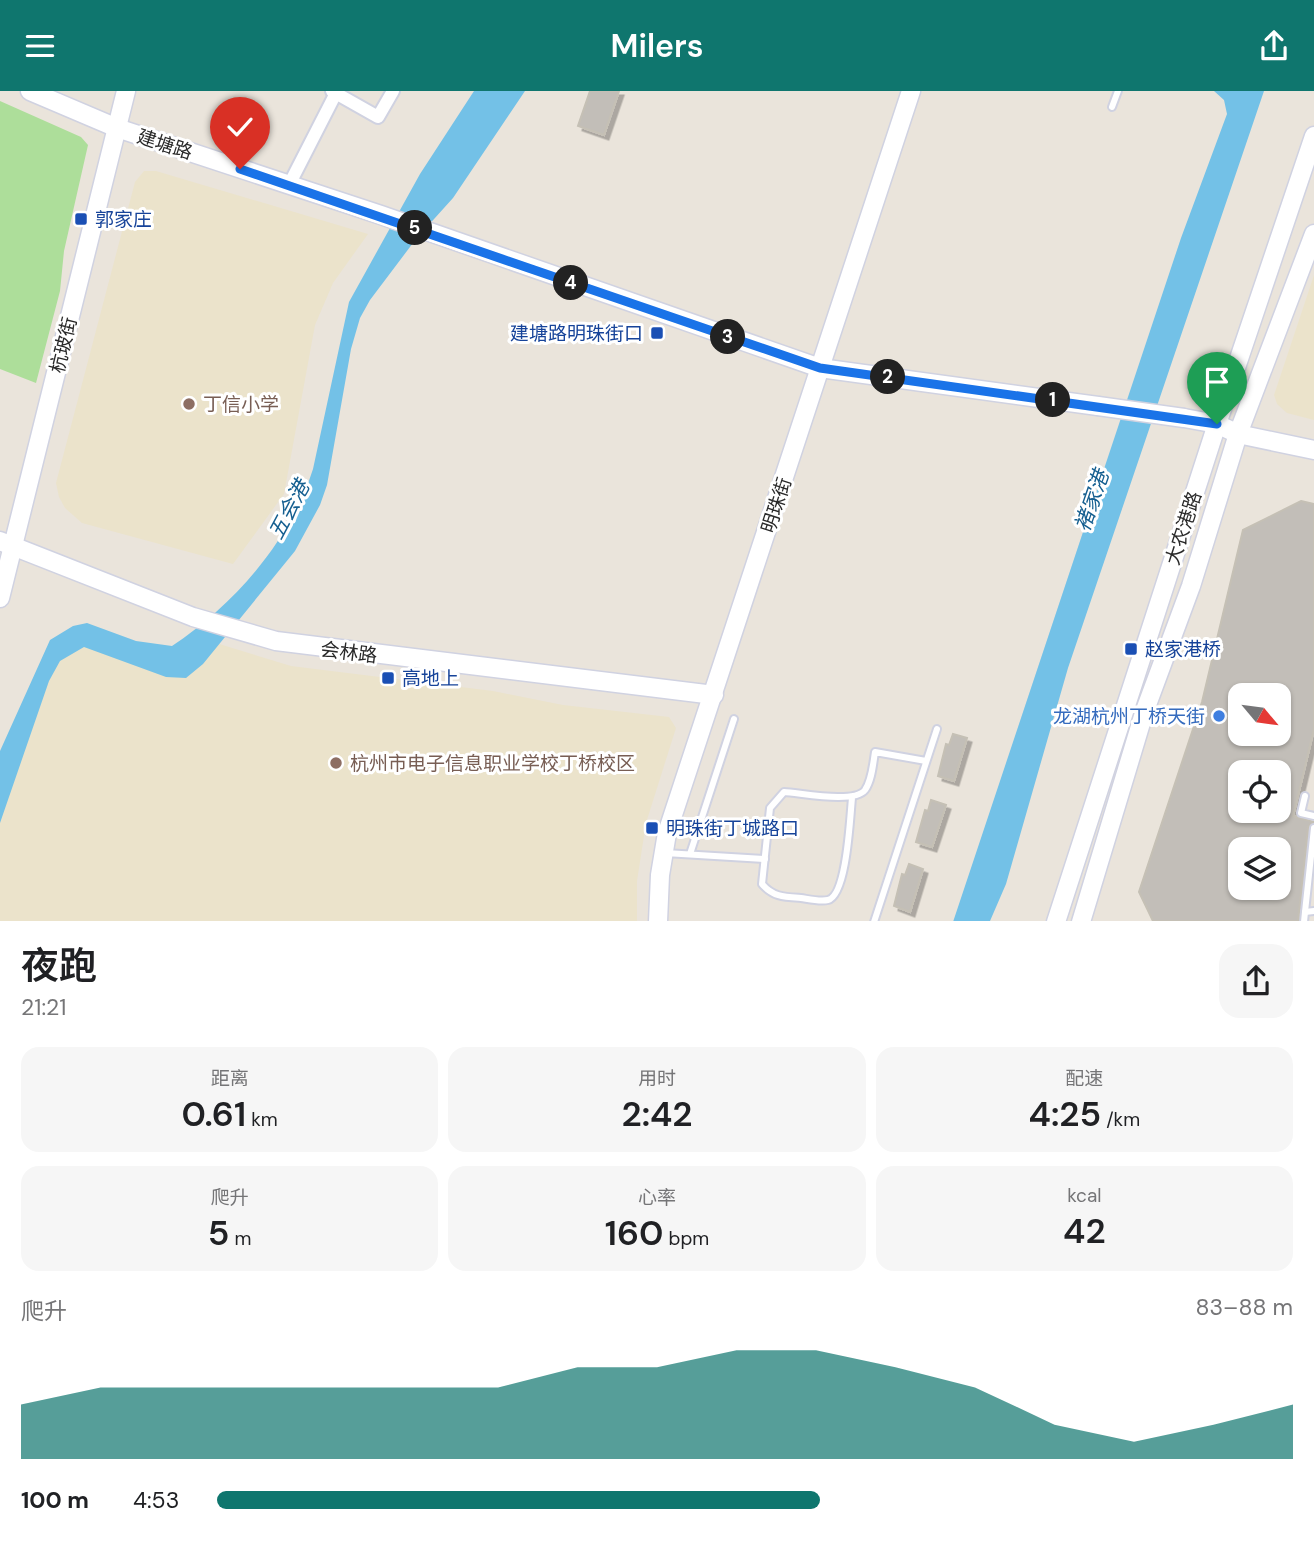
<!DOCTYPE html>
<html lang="zh">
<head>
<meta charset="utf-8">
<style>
	:root { --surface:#fff; --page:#f6f6f6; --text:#202124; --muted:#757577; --accent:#0f766e }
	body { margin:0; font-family:"DM Sans","Noto Sans SC",sans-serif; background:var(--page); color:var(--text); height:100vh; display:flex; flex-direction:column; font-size:26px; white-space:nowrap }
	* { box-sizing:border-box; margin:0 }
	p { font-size:23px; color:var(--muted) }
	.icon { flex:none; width:38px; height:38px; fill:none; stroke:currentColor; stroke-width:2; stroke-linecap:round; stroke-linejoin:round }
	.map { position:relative; height:830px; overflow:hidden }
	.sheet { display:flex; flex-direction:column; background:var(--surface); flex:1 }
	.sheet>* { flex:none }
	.needle { width:46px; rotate:119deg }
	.tools { position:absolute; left:1228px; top:592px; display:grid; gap:14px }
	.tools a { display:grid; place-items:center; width:63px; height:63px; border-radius:14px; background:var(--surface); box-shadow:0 2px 5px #0004; font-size:35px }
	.pin { position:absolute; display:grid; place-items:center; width:60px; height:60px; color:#fff; margin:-72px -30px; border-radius:50% 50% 50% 0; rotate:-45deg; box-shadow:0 0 7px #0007 }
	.pin .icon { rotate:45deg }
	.km { position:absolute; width:35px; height:35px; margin:-18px; border-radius:50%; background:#222; color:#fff; font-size:19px; line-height:35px; text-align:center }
	.round { display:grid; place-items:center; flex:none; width:74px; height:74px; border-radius:21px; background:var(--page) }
	.overview { display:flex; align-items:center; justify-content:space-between; height:119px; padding:0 21px }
	h1 { font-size:38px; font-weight:600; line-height:52px }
	.figures { display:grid; grid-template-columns:repeat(3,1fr); gap:10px; height:119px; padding:7px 21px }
	.figures div { display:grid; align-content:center; border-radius:18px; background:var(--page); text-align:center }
	.figures b { font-size:35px; font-weight:600 }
	.figures small { font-size:19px; font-weight:400 }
	.figures p { font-size:19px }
	.chart { height:196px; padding:14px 21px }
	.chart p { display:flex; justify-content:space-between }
	.chart svg { width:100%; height:126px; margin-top:7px; fill:var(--accent); opacity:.7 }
	ul { padding:0 21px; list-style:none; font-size:23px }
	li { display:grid; grid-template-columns:112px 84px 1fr; align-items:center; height:52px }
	li i { height:18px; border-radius:9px; background:var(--accent) }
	header { display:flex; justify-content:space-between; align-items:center; height:91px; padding:0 21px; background:var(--accent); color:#fff; font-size:32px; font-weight:600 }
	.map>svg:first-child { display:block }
	.education { fill:#ebe3cb }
	.green { fill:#adde9a }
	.water { fill:#73c1e7 }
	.building { fill:#c2beb8; stroke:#c5c0b5; stroke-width:2; fill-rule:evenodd; filter:url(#shadow) }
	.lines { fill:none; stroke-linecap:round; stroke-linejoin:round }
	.lane-casing { stroke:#d0d2e1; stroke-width:10 }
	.street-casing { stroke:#d0d2e1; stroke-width:16 }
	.secondary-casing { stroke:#d0d2e1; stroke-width:21 }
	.lane { stroke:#fff; stroke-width:6 }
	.street { stroke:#fff; stroke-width:12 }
	.secondary { stroke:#fff; stroke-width:18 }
	.secondary-bridge-casing { stroke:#d0d2e1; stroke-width:21; stroke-linecap:butt }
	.secondary-bridge { stroke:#fff; stroke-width:18 }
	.route-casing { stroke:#fff; stroke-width:14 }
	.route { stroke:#1a73e8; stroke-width:9 }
	.transit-dot { fill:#1a4fb4; stroke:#fff; stroke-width:2.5 }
	.education-dot { fill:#8d6e63; stroke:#fff; stroke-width:2.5 }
	.shop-dot { fill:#3f7fe0; stroke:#fff; stroke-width:2.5 }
	.labels { text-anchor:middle; stroke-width:6; stroke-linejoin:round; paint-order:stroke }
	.street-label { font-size:19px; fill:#292929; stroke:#fff }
	.transit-label { font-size:19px; fill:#164399; stroke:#fff; text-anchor:start }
	.education-label { font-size:19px; fill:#785e54; stroke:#fff; text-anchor:start }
	.shop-label { font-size:19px; fill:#366cbe; stroke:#fff; text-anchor:end }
	.water-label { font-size:21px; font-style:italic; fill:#155f90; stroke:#fff }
</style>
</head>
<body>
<header><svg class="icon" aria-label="menu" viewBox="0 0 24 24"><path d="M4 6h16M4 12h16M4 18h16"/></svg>Milers<svg class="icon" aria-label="share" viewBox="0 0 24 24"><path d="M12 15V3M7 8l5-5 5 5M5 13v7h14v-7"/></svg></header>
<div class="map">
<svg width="1314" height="831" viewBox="0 0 1314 831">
	<defs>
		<filter id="shadow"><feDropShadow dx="4.5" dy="4.5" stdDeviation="0" flood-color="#0004"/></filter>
	</defs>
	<rect width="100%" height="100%" fill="#eae4db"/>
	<g class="education">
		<path d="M144,80H156L368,143L333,192L315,234L284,403L233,473L82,432L65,417L59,406L56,392L135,91Z"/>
		<path d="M1314,184V329L1287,322L1277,313L1274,304Z"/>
		<path d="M97,545L181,586L216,552L291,575L493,600L563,614L669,626L676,637L646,732L637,790V830L0,831V689L61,550Z"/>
	</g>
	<path class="green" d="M0,10L81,46L88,54L64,160L60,200L36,292L0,278Z"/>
	<g class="water">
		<path d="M474,0H525L453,107L416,148L370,209L360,227L351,258L327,394L320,414L295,460L203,573L186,587L166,586L84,556L60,570L49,590L0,732V660L50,549L73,535L87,532L136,550L172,555C234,514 290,450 313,378L349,211L420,83Z"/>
		<path d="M1214,0H1264L1068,577L1006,793L990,830L953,831L1181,147L1227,23L1224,9Z"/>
	</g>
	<g class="building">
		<path d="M590,0H619L604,44L578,35Z"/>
		<path d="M1301,410L1314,413V638L1293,725L1314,731L1308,736L1298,830H1153L1139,801L1202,611L1243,439ZM1241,604H1279V642H1241ZM1241,681H1279V719H1241ZM1241,758H1279V796H1241Z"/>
		<path d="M953,643L967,647L954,690L938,685L946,653L949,654Z"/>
		<path d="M931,709L946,714L932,756L916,751L925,719L928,720Z"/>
		<path d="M909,773L923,778L910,821L894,815L902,783L905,784Z"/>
	</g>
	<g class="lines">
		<g class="lane-casing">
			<g id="lane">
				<path d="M1112,16L1118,0"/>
				<path d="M1305,705L1301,722L1314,725"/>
				<path d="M852,707C850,726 847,804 828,809C820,811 808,808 801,807C784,806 773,806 762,793L770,717L784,701C802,702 854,713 865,699C872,689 873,673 875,661L926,670"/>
				<path d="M665,762L765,768"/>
				<path d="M690,763L734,628"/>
				<path d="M1305,821L1314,737"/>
				<path d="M874,831L937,638"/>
				<path d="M1304,831L1305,821L1314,820"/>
			</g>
		</g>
		<g class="street-casing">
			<g id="street">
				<path d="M332,0L378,26L393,0"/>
				<path d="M289,94L336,2"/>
			</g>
		</g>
		<g class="secondary-casing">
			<g id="secondary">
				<path d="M30,0L117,37L381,124L820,277L1098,315"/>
				<path d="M1184,327L1217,333L1238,343L1314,359"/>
				<path d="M0,450L193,526L276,550L714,604"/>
				<path d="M0,507L126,0"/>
				<path d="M658,831L660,784L667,742L911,0"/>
				<path d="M1056,831L1217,333L1314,45"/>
				<path d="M1081,831L1144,622L1191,495L1238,343L1314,143"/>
			</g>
		</g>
		<use href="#lane" class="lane"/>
		<use href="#street" class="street"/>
		<use href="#secondary" class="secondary"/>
		<g class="secondary-bridge-casing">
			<path id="secondary-bridge" d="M1098,315L1184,327"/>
		</g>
		<use href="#secondary-bridge" class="secondary-bridge"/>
	</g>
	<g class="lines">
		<g class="route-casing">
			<path id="route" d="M240,78L820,277L1217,333"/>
		</g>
		<use href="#route" class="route"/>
	</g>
	<g class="transit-dot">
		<rect x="74" y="121" width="14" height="14" rx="3.5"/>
		<rect x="650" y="235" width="14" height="14" rx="3.5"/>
		<rect x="1124" y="551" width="14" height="14" rx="3.5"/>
		<rect x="381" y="580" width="14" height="14" rx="3.5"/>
		<rect x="645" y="730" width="14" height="14" rx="3.5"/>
	</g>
	<g class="education-dot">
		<circle cx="189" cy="313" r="7"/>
		<circle cx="336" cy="672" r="7"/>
	</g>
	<circle class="shop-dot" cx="1219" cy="625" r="7"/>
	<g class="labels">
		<g class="street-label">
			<text transform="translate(165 53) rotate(18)" y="7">建塘路</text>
			<text transform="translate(63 254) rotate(-76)" y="7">杭玻街</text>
			<text transform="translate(776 414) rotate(-72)" y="7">明珠街</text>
			<text transform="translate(1183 437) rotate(-72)" y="7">大农港路</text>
			<text transform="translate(349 561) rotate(7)" y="7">会林路</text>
		</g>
		<g class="transit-label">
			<text x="95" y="135">郭家庄</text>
			<text x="643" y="249" text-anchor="end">建塘路明珠街口</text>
			<text x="1145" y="565">赵家港桥</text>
			<text x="402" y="594">高地上</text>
			<text x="666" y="744">明珠街丁城路口</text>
		</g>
		<g class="education-label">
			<text x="203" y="320">丁信小学</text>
			<text x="350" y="679">杭州市电子信息职业学校丁桥校区</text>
		</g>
		<g class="shop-label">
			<text x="1205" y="632">龙湖杭州丁桥天街</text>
		</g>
		<g class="water-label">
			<text transform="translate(1092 410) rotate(-71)" y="7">褚家港</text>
			<text transform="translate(289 419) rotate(-62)" y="7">五会港</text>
		</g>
	</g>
</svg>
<div class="tools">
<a><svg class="needle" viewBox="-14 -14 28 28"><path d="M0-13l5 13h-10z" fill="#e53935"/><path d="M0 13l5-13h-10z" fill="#757577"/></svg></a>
<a><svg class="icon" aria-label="locate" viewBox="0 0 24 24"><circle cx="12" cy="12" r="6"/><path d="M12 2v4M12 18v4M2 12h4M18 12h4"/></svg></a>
<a><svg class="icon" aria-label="layers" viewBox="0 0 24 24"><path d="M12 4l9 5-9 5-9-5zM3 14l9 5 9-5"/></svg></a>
</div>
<div class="pin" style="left:1217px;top:333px;background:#1e9e55"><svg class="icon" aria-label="arrive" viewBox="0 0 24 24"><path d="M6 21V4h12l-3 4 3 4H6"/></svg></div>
<div class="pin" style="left:240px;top:78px;background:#d93025"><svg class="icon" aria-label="check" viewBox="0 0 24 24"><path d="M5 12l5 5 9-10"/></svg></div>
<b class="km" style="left:1053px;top:309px">1</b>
<b class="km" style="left:888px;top:286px">2</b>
<b class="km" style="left:728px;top:246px">3</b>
<b class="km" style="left:571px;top:192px">4</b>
<b class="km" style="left:415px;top:137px">5</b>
</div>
<section class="sheet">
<div class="overview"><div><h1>夜跑</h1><p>21:21</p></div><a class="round"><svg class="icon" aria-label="share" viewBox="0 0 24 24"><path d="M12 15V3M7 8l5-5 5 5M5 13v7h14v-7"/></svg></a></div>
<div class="figures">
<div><p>距离</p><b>0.61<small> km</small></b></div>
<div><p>用时</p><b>2:42</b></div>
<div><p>配速</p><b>4:25<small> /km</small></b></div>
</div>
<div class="figures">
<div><p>爬升</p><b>5<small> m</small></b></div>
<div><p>心率</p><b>160<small> bpm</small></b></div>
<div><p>kcal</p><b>42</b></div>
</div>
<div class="chart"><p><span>爬升</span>83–88 m</p>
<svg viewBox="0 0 160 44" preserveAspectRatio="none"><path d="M0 44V25L10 19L20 19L30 19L40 19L50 19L60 19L70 12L80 12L90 6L100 6L110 12L120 19L130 32L140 38L150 32L160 25V44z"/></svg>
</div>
<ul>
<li><b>100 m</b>4:53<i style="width:56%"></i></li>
</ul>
</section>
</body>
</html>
